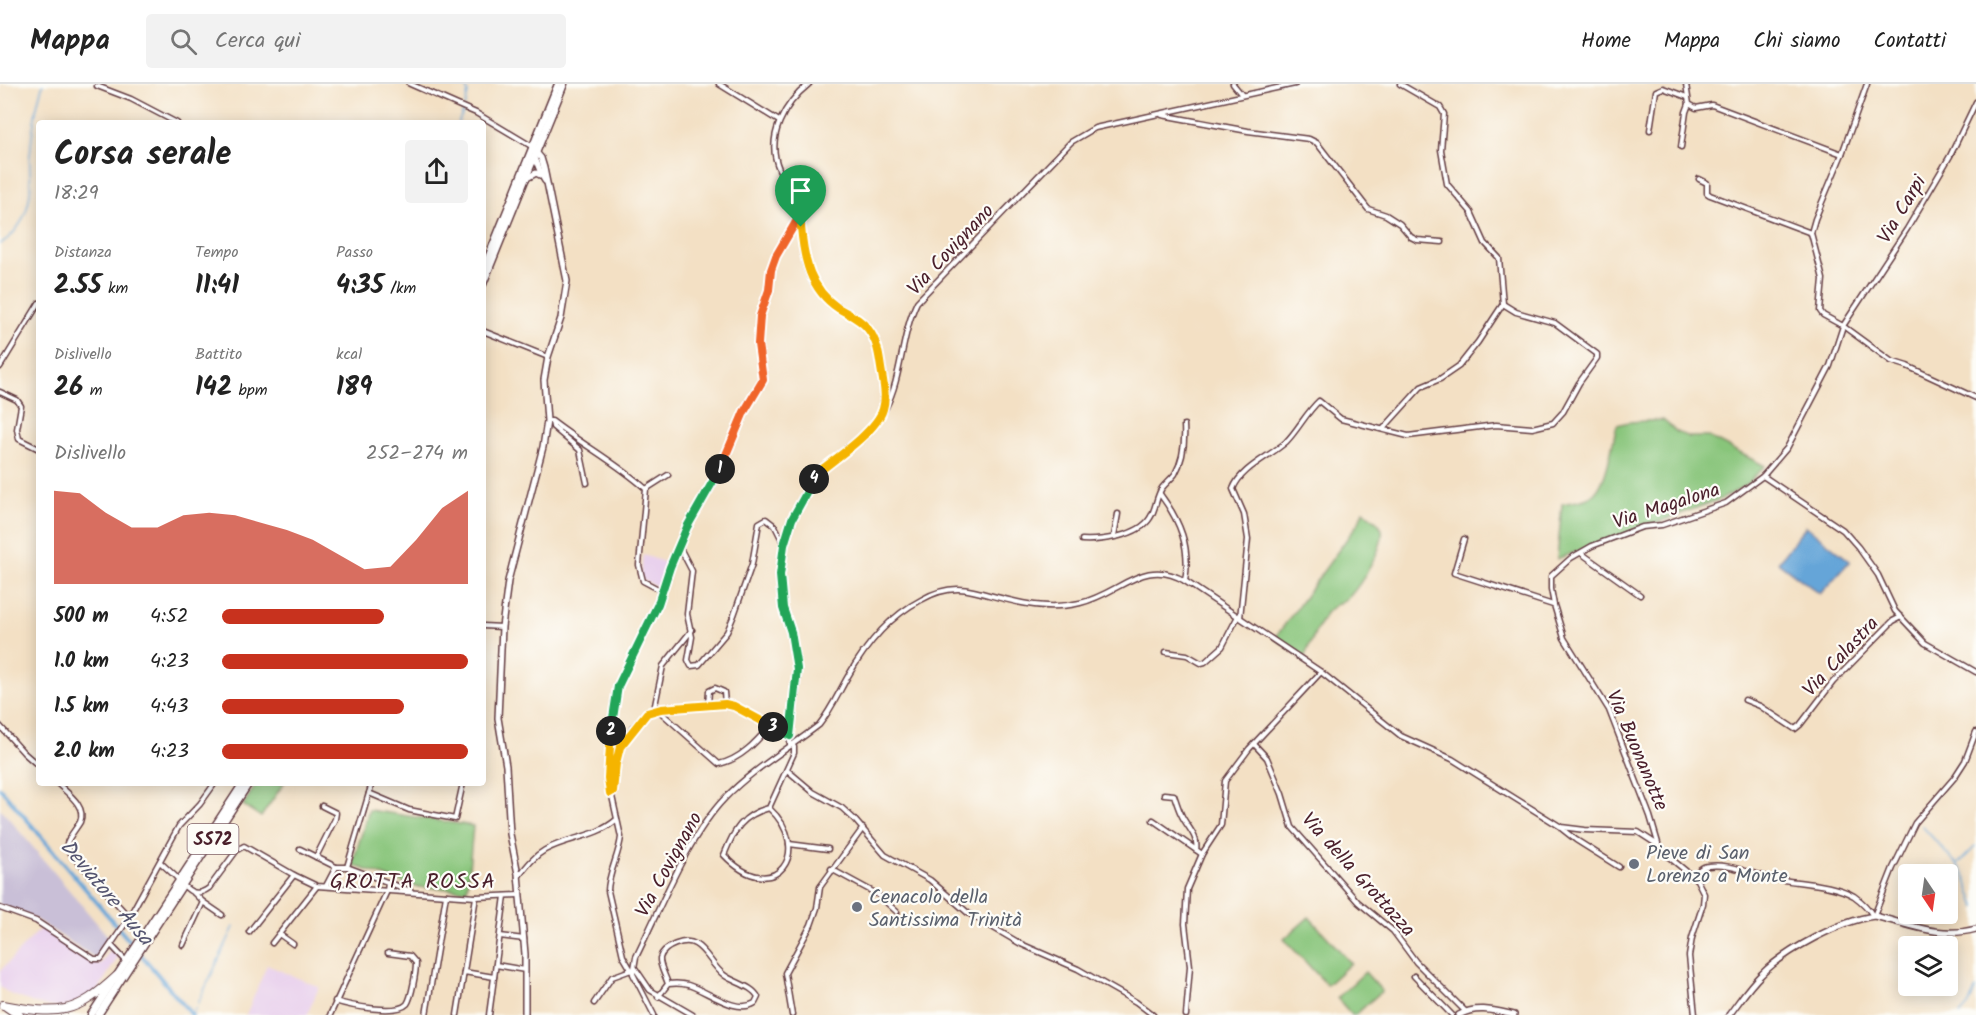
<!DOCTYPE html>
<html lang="it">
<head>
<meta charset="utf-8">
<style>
	:root { --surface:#fff; --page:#f2f2f2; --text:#222; --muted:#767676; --line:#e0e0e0; --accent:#c8321e }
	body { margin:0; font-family:Kalam,sans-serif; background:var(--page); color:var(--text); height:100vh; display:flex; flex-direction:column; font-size:22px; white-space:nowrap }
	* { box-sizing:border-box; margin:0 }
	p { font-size:20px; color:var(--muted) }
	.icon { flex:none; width:33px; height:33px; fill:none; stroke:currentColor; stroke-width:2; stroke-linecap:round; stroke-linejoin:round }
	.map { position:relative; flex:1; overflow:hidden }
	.side { position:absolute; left:36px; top:36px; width:450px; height:666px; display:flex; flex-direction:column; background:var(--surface); border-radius:6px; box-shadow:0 3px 15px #0003 }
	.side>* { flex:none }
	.needle { width:39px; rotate:167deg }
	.controls { position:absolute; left:1898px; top:780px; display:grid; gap:12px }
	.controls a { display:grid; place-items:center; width:60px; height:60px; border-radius:6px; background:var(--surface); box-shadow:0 3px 15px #0003; font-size:30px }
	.pin { position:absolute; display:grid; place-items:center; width:51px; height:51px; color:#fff; margin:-62px -26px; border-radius:50% 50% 50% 0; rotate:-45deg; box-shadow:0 0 6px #0007 }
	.pin .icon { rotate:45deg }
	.km { position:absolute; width:30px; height:30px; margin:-15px; border-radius:50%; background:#222; color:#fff; font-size:16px; line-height:30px; text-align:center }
	.round { display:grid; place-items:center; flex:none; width:63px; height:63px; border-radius:6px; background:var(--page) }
	.summary { display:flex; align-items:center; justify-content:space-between; height:102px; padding:0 18px }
	h1 { font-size:33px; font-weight:600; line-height:45px }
	.figures { display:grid; grid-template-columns:repeat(3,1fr); gap:9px; height:102px; padding:6px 18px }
	.figures div { display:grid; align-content:center }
	.figures b { font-size:26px; font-weight:600 }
	.figures small { font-size:16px; font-weight:400 }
	.figures p { font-size:16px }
	.chart { height:168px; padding:12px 18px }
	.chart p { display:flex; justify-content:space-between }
	.chart svg { width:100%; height:108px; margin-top:6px; fill:var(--accent); opacity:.7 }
	ul { padding:0 18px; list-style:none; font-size:20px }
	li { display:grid; grid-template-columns:96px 72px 1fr; align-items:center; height:45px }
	li i { height:15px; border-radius:8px; background:var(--accent) }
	header { display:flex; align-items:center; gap:36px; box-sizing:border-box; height:84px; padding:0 30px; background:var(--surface); border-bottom:2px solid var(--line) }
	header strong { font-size:28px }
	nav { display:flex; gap:33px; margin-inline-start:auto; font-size:21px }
	.search { width:420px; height:54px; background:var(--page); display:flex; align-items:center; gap:15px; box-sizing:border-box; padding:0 21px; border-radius:6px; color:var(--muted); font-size:22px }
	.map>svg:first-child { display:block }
	.built { fill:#e9d1ed }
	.industrial { fill:#c9bfd7 }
	.green { fill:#88c57a; stroke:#697252; stroke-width:1.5 }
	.water { fill:#65a5d8; stroke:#586282; stroke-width:1.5 }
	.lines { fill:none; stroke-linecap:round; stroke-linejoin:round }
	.stream { stroke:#65a5d8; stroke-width:1.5 }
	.canal { stroke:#65a5d8; stroke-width:4 }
	.minor-casing { stroke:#633c42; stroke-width:7 }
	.tertiary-casing { stroke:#633c42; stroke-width:8 }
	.primary-casing { stroke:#633c42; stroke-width:9 }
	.motorway-casing { stroke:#633c42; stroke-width:10 }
	.minor { stroke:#fff; stroke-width:4 }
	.tertiary { stroke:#fff; stroke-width:5 }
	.primary { stroke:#fff; stroke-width:6 }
	.motorway { stroke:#fff; stroke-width:8 }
	.split-1-casing { stroke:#fff; stroke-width:12 }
	.split-2-casing { stroke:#fff; stroke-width:12 }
	.split-3-casing { stroke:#fff; stroke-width:12 }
	.split-4-casing { stroke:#fff; stroke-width:12 }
	.split-5-casing { stroke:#fff; stroke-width:12 }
	.split-1 { stroke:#f0652b; stroke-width:8 }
	.split-2 { stroke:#22a559; stroke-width:8 }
	.split-3 { stroke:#f5b400; stroke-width:8 }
	.split-4 { stroke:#22a559; stroke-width:8 }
	.split-5 { stroke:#f5b400; stroke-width:8 }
	.worship-dot { fill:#6b7280; stroke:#fdfcf7; stroke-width:2 }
	.labels { text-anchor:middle; stroke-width:4.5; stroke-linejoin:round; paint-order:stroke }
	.shield { fill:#fdfcf7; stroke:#806168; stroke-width:1.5 }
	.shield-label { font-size:18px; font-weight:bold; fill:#4a1f2b }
	.street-label { font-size:20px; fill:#4a1f2b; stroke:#fdfcf7 }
	.worship-label { font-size:20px; fill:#5b616d; stroke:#fdfcf7; text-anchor:start }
	.water-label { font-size:21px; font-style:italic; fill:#555570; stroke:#fdfcf7 }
	.quarter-label { font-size:22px; letter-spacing:1.5px; fill:#4a1f2b; stroke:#fdfcf7 }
</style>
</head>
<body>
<header>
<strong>Mappa</strong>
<div class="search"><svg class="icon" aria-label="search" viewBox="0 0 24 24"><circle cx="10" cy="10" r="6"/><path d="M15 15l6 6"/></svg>Cerca qui</div>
<nav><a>Home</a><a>Mappa</a><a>Chi siamo</a><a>Contatti</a></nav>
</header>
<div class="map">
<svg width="1976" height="931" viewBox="0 0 1976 931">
	<rect width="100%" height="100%" fill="#fdfcf7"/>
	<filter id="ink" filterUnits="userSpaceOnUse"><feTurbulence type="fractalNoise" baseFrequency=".0167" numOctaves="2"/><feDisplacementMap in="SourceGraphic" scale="12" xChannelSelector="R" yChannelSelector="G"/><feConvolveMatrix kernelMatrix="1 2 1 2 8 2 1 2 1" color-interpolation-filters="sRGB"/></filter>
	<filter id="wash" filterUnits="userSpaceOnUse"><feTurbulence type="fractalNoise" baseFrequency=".008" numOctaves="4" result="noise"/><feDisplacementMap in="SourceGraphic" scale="24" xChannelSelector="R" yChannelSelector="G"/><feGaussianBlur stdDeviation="1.35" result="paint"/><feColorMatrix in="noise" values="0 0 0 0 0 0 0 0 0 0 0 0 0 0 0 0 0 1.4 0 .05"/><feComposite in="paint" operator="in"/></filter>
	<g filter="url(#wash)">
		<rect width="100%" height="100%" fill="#f3e0c4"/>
		<g class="built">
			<path d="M643,471L670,480L661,505L643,496L641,491Z"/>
			<path d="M42,843L100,881L111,865L118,873L98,906L84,916L66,923H52L34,919L10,910L0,903V887Z"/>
			<path d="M267,881L319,903L307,931H246Z"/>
		</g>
		<path class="industrial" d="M0,724L111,856L99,873H94L33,834L0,821Z"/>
		<g class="green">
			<path d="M1663,336L1677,348L1689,353H1709L1765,382L1746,401L1724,414L1557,475L1562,420C1570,418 1583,417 1590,413C1608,402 1611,361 1617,341L1628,338Z"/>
			<path d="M1363,427C1369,432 1380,437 1382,446C1385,462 1361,500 1350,512C1343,518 1333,521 1327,528C1317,542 1311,558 1304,574L1275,554L1359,438Z"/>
			<path d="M257,699H284L261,733L243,721Z"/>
			<path d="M369,726L473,742L467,806L416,803L352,781Z"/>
			<path d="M1309,833L1351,879L1327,901L1284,855Z"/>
			<path d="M1365,888L1382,907L1355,931H1352L1337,914Z"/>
		</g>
		<path class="water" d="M1806,442L1850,477L1820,510L1778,478Z"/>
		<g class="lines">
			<g class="stream">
				<path d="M465,22L468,9L465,0"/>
				<path d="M458,39L464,26"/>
				<path d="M0,160C18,149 27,132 30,110C32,98 29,85 30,73C32,48 35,24 43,0"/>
				<path d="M1918,731L1952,693L1967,665L1976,642"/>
				<path d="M1922,742L1962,786L1976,823"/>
				<path d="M1958,780L1976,762"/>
				<path d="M198,919L234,843"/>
				<path d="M191,930L196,924"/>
				<path d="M1960,931L1968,922L1976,904"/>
			</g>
			<path class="canal" d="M0,704L192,931"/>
		</g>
	</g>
	<g filter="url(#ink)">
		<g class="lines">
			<g class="minor-casing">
				<g id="minor">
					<path d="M410,0L476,29L533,63"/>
					<path d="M719,0L779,37"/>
					<path d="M1233,0L1242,11"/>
					<path d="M1686,0L1689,20L1696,24L1712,21L1842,70"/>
					<path d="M1867,0L1842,70L1815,135L1811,149L1823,195L1820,227L1823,231L1843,242L1891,277L1907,282L1976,314"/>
					<path d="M97,2L131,15L177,39"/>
					<path d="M1162,31L1248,47L1309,55L1317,59L1368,125L1386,131L1400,140L1411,153L1417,156L1442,158"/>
					<path d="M1650,46L1656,7L1663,4L1687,13"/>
					<path d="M1681,63L1686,28L1689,20"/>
					<path d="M1699,95L1707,99V109L1710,111L1811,149"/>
					<path d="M800,132C802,154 802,181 814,200C826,220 848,225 864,241C881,256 887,302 883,324"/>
					<path d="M483,247L548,273"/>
					<path d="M0,283L39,219"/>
					<path d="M0,308L17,316L21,322L17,345L19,355L39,365"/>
					<path d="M547,337H552C583,361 617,379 646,405"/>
					<path d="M552,338L553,343L580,366L587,399"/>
					<path d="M1383,345L1421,303L1440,295L1459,282L1478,258L1503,220L1499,174L1485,159L1471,128L1447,100L1441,66L1444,30L1440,23L1400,0"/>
					<path d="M1763,392L1843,446L1858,463L1878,491L1895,527L1925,559L1976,588"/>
					<path d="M1160,410C1180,437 1191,463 1185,497"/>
					<path d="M1114,452L1118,430"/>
					<path d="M1464,455L1454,489L1553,521"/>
					<path d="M1082,456C1101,457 1139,452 1150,434C1156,425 1156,413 1162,404C1166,399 1171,395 1175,390C1183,376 1185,357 1184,341"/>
					<path d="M679,462L692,487L687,530L692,553L688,576L691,582L699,581L727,548L734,531L752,480L759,439L766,435L775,442L784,460"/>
					<path d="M1581,469L1640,511"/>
					<path d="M662,507L643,497L639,481L646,405L668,391"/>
					<path d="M1240,534L1248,455L1244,430L1233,405C1241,384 1269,373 1286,358C1298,346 1306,329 1319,317L1341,335L1408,352L1496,341L1532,344L1553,339L1563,328L1579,299L1597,274V270L1555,239L1516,228L1503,220"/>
					<path d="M483,542L502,543"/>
					<path d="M1166,568L1187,571L1201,579L1205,578L1222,563L1238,532"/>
					<path d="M1745,616L1760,622L1795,645L1800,641L1833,598L1893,537L1901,533"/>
					<path d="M708,621L709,607L715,604L724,608L725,620"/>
					<path d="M657,625L719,680C741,675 756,658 770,642"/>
					<path d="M654,626L663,582L692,546"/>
					<path d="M0,642L24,669L39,682"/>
					<path d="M1254,660L1267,674L1282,710L1292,743L1358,818L1393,847L1416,878L1465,927"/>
					<path d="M787,686L813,708L842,724L854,735L885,771L930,796L968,829L1021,860L1078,885L1136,918L1153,931"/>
					<path d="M57,699C67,709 87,722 80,738C76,745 70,751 67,759L69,767L129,833"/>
					<path d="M369,709L409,726L455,735L463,699"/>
					<path d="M611,709L613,707C614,694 615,681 618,669C622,655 641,631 654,626L725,620L734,623L791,652"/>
					<path d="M1164,710L1174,711C1176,717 1178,724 1181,730C1186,742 1199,752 1196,766"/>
					<path d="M769,724C815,766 775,825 724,771C734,746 742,731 769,724L794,669V663L790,659C791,634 798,610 797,586C796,564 788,544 783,523C777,503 780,481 785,460C790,437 804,403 821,387C842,365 871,351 886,323C902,293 901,251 917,218L1071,58L1095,44L1295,0"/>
					<path d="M1153,736L1202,770"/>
					<path d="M1562,745L1576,756L1619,783"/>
					<path d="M1658,759L1650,732L1609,626L1564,554L1554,521L1551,505V492L1571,474L1592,462L1642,443L1662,441L1726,419L1763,392L1787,364L1830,282L1843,242L1907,145L1950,72L1976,18"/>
					<path d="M789,760L828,765"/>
					<path d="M300,765L336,783"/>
					<path d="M316,773L335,735L336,729L322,722"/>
					<path d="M160,778C165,783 170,787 175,792C185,803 193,816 209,804L237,766L244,762L294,791L317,802L476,813L519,811"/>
					<path d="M347,783L372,699"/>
					<path d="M831,785L877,810L897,828"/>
					<path d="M1694,792C1698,787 1702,782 1708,782C1728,779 1749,789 1768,793C1794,800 1830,798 1854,812C1861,817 1869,825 1873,832"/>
					<path d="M518,793C526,783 534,772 545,766C568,753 595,754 616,736"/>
					<path d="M326,802L336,783H347L411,807"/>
					<path d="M194,809L203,818L222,831"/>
					<path d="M0,824L36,837L94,875H101L127,837L179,742L200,720L215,699"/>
					<path d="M1874,832L1893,784L1915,739L1954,694L1965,677L1976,648"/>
					<path d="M249,848L294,791"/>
					<path d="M279,850L293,860"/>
					<path d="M500,852L524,855"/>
					<path d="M272,859L317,802"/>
					<path d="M111,861L126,877"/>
					<path d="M183,861L203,818"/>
					<path d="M496,881L525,886"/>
					<path d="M635,884L650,906L693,931"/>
					<path d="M464,888L494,893"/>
					<path d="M633,889L623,872L608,807C608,789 619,772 621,753L608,694L614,619L618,602L658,520L670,483L687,443L718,392L744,328L763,296L758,260L760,232L769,206L771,186L776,172L800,131C800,114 786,101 779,85C765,53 785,19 809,0"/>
					<path d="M1414,892L1452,931"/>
					<path d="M658,913L668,900C675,899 681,899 688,901C706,906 736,931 755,919L758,913C753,902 733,898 724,891C712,882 707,867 695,860C686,854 663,862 660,874C659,881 666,893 668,900"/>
					<path d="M335,917C350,922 397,931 407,920C412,913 416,887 416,879L410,872L388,869"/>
					<path d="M594,919L612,893L631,886"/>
					<path d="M330,931L387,807L388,799"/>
					<path d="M426,931L446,811"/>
					<path d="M457,931L476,813"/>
					<path d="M489,931L505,812"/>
					<path d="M654,931L633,890L636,873C660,825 688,752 725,714C753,685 788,665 819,641C831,626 838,610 847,594C865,562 888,533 921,516C938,506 954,502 973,507C1010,516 1042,528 1080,519C1120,510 1144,472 1185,497L1321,588L1401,652L1452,675L1561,743L1585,746L1638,748L1658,761L1664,769L1697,796L1704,810L1703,820L1692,854L1689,872L1695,931"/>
					<path d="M792,931L785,889L811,841L817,824L820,803L863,744"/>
					<path d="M1186,931L1190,882L1185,840L1187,805L1202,770L1221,741L1225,697L1249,665L1321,588"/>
				</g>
			</g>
			<g class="tertiary-casing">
				<g id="tertiary">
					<path d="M535,74L542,92"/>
					<path d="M527,94L536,89L542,92L545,97"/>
					<path d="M525,931V870L518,790L510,750L506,682L498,634L502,543L508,497L543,363L547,337L544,296L548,273L561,234L567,197L544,84L541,74L535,67"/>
					<path d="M1459,931C1477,921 1496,927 1514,931"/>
					<path d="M1729,931C1739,918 1749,902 1762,890C1786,866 1840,837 1874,832C1909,840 1940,855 1976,845"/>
				</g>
			</g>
			<g class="primary-casing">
				<g id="primary">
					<path d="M483,186L558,0"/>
					<path d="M483,200L564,0"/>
					<path d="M91,931L243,699"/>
					<path d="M98,931L249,699"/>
				</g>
			</g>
			<g class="motorway-casing">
				<g id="motorway">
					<path d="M3,921C60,931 75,931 117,892"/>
					<path d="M7,923L19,931"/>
				</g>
			</g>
			<use href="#minor" class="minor"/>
			<use href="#tertiary" class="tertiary"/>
			<use href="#primary" class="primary"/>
			<use href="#motorway" class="motorway"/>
		</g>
	</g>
	<g class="lines" filter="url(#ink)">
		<g class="split-1-casing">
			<path id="split-1" d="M720,385L744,328L763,296L758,260L760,232L769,206L771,186L776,172L800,131L801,143"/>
		</g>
		<g class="split-2-casing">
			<path id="split-2" d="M611,647L618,602L658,520L670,483L687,443L720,385"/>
		</g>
		<g class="split-3-casing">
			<path id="split-3" d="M611,647L608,694L610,709L613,707L616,679L620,663L647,629L661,625L725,620L734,622L773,643"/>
		</g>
		<g class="split-4-casing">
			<path id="split-4" d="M773,643L790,652L797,585L791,548L783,524L780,491L784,461L792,435L814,395"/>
		</g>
		<g class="split-5-casing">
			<path id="split-5" d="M801,143C804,176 810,205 838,224C848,230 861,235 868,245C877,256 879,270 881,284C883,297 887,312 883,325C877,346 838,373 821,386L814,395"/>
		</g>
		<use href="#split-1" class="split-1"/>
		<use href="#split-2" class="split-2"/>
		<use href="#split-3" class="split-3"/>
		<use href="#split-4" class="split-4"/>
		<use href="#split-5" class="split-5"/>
	</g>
	<g class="worship-dot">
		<circle cx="1634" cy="780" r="6"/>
		<circle cx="857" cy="823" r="6"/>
	</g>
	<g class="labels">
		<rect class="shield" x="187.5" y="740" width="51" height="30" rx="4.5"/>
		<g class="shield-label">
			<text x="213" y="761">SS72</text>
		</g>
		<g class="street-label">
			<text transform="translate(1901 125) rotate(-59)" y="7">Via Carpi</text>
			<text transform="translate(950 165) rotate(-47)" y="7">Via Covignano</text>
			<text transform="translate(1666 421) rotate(-18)" y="7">Via Magalona</text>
			<text transform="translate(1840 572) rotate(-47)" y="7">Via Calastra</text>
			<text transform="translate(1638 666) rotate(67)" y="7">Via Buonanotte</text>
			<text transform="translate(668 780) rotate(-61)" y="7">Via Covignano</text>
			<text transform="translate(1359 790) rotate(48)" y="7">Via della Grottazza</text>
		</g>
		<g class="worship-label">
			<text x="1646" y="775">Pieve di San<tspan x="1646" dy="23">Lorenzo a Monte</tspan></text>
			<text x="869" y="819">Cenacolo della<tspan x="869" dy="23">Santissima Trinità</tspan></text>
		</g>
		<g class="water-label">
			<text transform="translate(107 808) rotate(50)" y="7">Deviatore Ausa</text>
		</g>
		<g class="quarter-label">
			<text x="413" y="804">GROTTA ROSSA</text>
		</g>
	</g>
</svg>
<div class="controls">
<a><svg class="needle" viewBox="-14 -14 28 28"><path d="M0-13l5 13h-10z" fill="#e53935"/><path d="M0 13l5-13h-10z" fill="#767676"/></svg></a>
<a><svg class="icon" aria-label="layers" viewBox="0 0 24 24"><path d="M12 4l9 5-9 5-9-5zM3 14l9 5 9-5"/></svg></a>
</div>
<div class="pin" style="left:801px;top:143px;background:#1e9e55"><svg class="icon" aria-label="arrive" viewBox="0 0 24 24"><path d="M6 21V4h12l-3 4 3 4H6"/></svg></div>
<b class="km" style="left:720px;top:385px">1</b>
<b class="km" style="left:611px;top:647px">2</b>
<b class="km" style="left:773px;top:643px">3</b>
<b class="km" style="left:814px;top:395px">4</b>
<section class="side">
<div class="summary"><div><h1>Corsa serale</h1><p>18:29</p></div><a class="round"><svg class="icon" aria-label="share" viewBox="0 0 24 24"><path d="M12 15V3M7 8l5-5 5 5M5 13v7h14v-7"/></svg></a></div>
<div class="figures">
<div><p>Distanza</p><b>2.55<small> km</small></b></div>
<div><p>Tempo</p><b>11:41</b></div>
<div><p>Passo</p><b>4:35<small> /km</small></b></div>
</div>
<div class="figures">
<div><p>Dislivello</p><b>26<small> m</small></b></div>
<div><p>Battito</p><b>142<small> bpm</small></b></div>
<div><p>kcal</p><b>189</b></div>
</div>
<div class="chart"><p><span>Dislivello</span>252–274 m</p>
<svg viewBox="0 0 160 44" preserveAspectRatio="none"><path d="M0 44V6L10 7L20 15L30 21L40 21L50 16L60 15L70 16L80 19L90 22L100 26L110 32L120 38L130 37L140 26L150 13L160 6V44z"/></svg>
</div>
<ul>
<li><b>500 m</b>4:52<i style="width:66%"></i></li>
<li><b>1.0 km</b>4:23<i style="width:100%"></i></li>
<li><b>1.5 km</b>4:43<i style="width:74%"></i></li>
<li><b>2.0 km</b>4:23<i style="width:100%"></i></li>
</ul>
</section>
</div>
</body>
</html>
